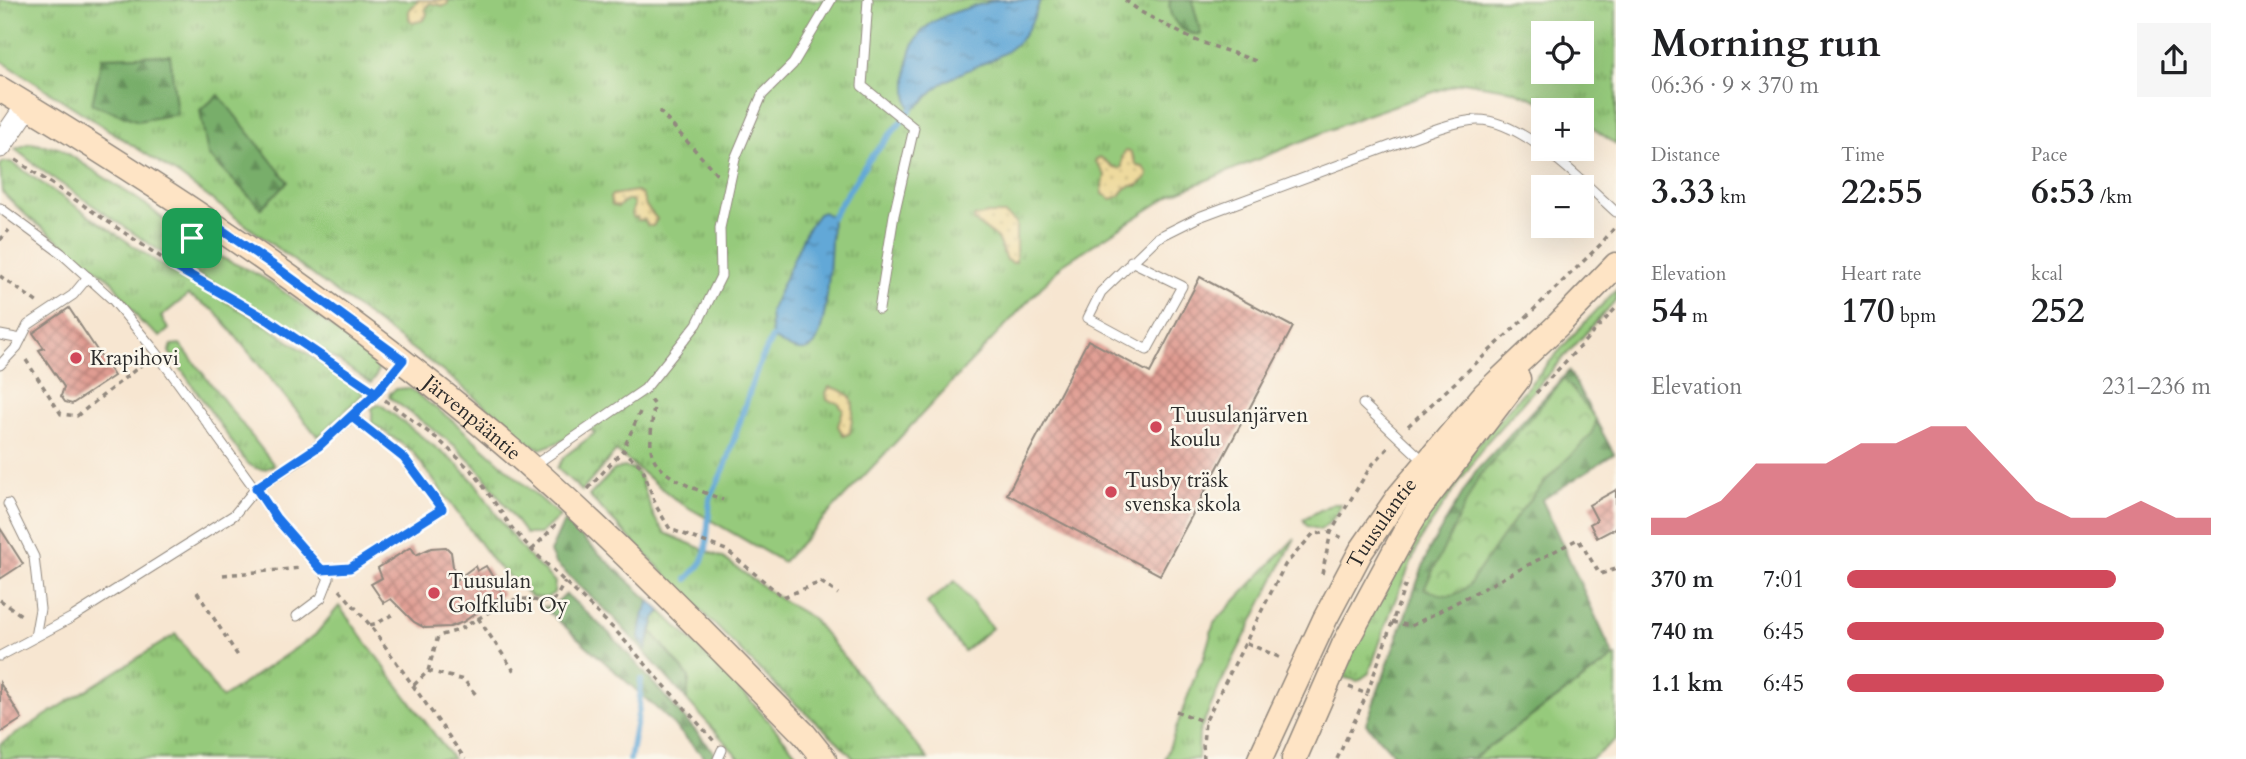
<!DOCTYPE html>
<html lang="en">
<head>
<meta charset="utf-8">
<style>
	:root { --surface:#fff; --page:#f6f6f6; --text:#202124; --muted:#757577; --accent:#d1495b }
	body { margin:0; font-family:Cardo,serif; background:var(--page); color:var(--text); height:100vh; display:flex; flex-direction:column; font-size:26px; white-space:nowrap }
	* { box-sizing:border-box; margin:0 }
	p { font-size:23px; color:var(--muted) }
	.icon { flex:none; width:38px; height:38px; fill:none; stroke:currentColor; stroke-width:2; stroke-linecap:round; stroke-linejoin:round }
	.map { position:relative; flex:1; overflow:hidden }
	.drawer { display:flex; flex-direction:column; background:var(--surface); width:630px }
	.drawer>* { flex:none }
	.controls { position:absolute; left:1531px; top:21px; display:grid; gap:14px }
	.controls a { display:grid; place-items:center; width:63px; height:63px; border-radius:0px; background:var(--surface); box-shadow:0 7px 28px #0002; font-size:35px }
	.pin { position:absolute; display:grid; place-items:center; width:60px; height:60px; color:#fff; margin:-30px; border-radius:14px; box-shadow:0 4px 10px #0006 }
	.round { display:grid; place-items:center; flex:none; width:74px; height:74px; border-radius:0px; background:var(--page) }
	.overview { display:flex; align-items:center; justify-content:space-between; height:119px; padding:0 35px }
	h1 { font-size:38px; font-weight:700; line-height:52px }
	.figures { display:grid; grid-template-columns:repeat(3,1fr); gap:10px; height:119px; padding:7px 35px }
	.figures div { display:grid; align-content:center }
	.figures b { font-size:35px; font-weight:700 }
	.figures small { font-size:19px; font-weight:400 }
	.figures p { font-size:19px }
	.chart { height:196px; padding:14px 35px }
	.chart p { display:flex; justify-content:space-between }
	.chart svg { width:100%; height:126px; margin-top:7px; fill:var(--accent); opacity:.7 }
	ul { padding:0 35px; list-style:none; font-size:23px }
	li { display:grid; grid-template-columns:112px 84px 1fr; align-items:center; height:52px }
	li i { height:18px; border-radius:9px; background:var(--accent) }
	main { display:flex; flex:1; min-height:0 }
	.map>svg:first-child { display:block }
	.grass { fill:url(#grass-tufts); stroke:#607a53; stroke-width:2; fill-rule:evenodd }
	.forest { fill:url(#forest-firs); stroke:#526c4b; stroke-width:2 }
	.sand { fill:url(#sand-dots); stroke:#8c8264; stroke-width:2 }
	.park { fill:url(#park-crowns); stroke:#607a53; stroke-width:2 }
	.pitch { fill:#96ca7b; stroke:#607a53; stroke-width:2 }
	.water { fill:url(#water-ripples); stroke:#466a81; stroke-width:2 }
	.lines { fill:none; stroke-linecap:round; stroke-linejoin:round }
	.stream { stroke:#62a8d7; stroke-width:6 }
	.building { fill:url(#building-cross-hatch) }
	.service-casing { stroke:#91887e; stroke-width:11 }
	.tertiary-casing { stroke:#91887e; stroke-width:25 }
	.secondary-casing { stroke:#91887e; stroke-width:27 }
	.path { stroke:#91887e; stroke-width:3.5; stroke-dasharray:5 5; stroke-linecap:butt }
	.service { stroke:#fff; stroke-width:9 }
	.tertiary { stroke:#fff; stroke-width:23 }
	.secondary { stroke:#fee4c5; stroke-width:24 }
	.route-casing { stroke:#fff; stroke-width:14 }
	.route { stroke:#1a73e8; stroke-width:9 }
	.poi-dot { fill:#d1495b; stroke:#fbf7ec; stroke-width:2.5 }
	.labels { text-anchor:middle; stroke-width:5; stroke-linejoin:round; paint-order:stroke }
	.poi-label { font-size:21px; fill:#2b2b2b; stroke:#fbf7ec; text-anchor:start }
	.street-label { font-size:21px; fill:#2b2b2b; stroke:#fbf7ec }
</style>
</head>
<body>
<main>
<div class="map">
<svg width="1616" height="759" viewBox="0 0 1616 759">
	<defs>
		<pattern id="grass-tufts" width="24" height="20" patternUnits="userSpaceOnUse" patternTransform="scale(1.75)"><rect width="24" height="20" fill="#96ca7b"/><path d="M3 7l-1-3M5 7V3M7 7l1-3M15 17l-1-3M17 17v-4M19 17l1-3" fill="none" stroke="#7ba465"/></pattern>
		<pattern id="forest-firs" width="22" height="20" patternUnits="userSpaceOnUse" patternTransform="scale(1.75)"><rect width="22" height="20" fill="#78ae6b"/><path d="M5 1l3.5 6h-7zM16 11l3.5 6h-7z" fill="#638e58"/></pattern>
		<pattern id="sand-dots" width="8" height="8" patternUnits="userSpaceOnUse" patternTransform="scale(1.75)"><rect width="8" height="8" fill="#eeda9e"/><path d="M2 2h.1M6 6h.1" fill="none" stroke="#cb8" stroke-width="1.8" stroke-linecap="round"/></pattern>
		<pattern id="park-crowns" width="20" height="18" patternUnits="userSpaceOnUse" patternTransform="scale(1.75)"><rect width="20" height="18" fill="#96ca7b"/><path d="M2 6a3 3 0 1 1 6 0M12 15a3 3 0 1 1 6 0" fill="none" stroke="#7ba465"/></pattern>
		<pattern id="water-ripples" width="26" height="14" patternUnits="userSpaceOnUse" patternTransform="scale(1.75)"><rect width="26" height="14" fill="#62a8d7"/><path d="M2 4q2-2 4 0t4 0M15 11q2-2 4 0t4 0" fill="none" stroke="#5189af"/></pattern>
		<pattern id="building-cross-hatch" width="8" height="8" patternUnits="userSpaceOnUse" patternTransform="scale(1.75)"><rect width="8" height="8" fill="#e09c92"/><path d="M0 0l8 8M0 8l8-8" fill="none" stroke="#b67f77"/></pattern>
	</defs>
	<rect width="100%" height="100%" fill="#fbf7ec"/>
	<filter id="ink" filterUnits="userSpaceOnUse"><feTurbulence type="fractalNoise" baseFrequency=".0143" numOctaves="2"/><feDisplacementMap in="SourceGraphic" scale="14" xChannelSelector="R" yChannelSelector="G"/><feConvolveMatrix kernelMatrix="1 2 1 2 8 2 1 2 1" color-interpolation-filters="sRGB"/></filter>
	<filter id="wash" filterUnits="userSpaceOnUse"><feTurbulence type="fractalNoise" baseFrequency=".00686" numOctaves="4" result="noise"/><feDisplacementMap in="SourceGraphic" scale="28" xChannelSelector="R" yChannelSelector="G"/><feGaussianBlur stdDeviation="1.57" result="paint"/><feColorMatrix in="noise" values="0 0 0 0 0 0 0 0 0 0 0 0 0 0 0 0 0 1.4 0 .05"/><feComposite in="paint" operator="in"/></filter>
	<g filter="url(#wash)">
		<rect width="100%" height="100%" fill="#f7e6d1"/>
		<g class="grass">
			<path d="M0,0H1616V144L1582,121V110H1560L1513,90L1463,82L1361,117L1173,194L1063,264L783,562L677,501L616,451L582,491L557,468L565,456L595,433L586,426L567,439L540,449L526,441L454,380L180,176L0,60ZM1544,33H1582V72H1544Z"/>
			<path d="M30,143L59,148L145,204L184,236L185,240L174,255L167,256L47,174L15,149Z"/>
			<path d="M3,162H11L163,266L263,323L364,393L318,437L215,311L188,295L161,317L169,329L160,337L141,322L111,280L28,217L2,192L0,166Z"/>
			<path d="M196,244L210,255L212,253C229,262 249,269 265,279C279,288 373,356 377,364C380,372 375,378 371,383L275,319L183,266V260Z"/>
			<path d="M1616,290V300L1486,443L1422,537L1393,605L1369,673L1358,681L1342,677L1361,634L1415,533L1482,439L1574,334Z"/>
			<path d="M180,344L274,465C263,472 256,470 246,462L169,352L172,345Z"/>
			<path d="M409,388L453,421L560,516L540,534H526L480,471L454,445L389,397L390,393L396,389Z"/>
			<path d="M380,404L458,465L476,484L502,523L528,556L555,582L554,593L546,598L532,597L495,564L412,451L372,423V408Z"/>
			<path d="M624,467L635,470L640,478L654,517L665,533L723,558L780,599L812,618L928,759H854C831,732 802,711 776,686C713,624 651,560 589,496L614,470Z"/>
			<path d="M1332,504H1341C1338,515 1330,523 1320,530L1307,526L1303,519Z"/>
			<path d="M1295,538L1219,687L1199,733L1198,759H1165L1197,671L1203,660L1214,623Z"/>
			<path d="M339,606L453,759H0V744L176,634L222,698L315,635Z"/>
			<path d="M661,611L738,686L801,759H740L687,700L689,677L652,632L655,618Z"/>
			<path d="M1616,656V739L1592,759H1472Z"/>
		</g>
		<g class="forest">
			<path d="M1170,0H1192L1201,34C1183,36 1166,18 1170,0Z"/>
			<path d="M170,55L177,114L138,121L92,104L102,57Z"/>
			<path d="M219,95L288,182L261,208L208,155L200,110Z"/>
			<path d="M1569,371L1614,454L1542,500L1614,657L1472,759H1398L1366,724L1429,550L1475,472Z"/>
			<path d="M564,521L650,601L644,613L639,638L646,649L652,632L689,677L687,700L615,619L555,563L550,552Z"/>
			<path d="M566,594L612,636L714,752L712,759H706L664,715L543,607L552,606Z"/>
		</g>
		<g class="sand">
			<path d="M419,0H448V4L444,6L430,3L425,8L427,14L424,20L413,23L409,19V10Z"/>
			<path d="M1125,151L1131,152L1137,166L1143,167L1148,173L1147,178L1137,186C1128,185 1125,188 1120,196L1112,199L1103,194L1102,189L1105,175L1095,161L1100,157L1115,168L1119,169L1122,167V157Z"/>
			<path d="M636,191L642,195L646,206L657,219L653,226H648L644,219L641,220H638L637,217L633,218L632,213L634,204L631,200H626L618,207L612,205L610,198L612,195Z"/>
			<path d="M988,214H1005L1016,223V262L1013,263L1006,260L997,238L974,221V217Z"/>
			<path d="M829,387C861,393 853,408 850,433L844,436L838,426L843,410L838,403L827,400L826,393Z"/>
		</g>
		<path class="park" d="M1564,379L1596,419C1595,437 1573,452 1561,465C1525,500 1497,544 1469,585C1452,601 1444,595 1424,589L1478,478Z"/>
		<path class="pitch" d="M955,581L992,628L964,651L927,603Z"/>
		<g class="water">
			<path d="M995,0H1040C1021,65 985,55 940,85C929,93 924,105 911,110C906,100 907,89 907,78C908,17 948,15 995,0Z"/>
			<path d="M823,212L832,217C831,240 829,334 812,347C799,356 784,344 772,338L770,312L806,231L818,214Z"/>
			<path d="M650,601L661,611L655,618L646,649L639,638L644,613Z"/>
		</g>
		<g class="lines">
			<g class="stream">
				<path d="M832,217L868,161L911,110"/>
				<path d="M687,579L700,565L706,550L710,499L726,464L757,369L772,338"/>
				<path d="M630,759L639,709L641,680"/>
			</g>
		</g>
		<g id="blocks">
			<g class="building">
				<path d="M1200,277L1293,327L1160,575L1007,494L1088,340L1150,373Z"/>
				<path d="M69,308L114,376L72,404L65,402L61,396L64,387L39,350L44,348L33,333Z"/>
				<path d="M1616,490V528L1597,538L1590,524L1597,520L1589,505Z"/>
				<path d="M0,528L23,564L0,579Z"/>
				<path d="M411,547L416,555L431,548L446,547L451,552L455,581L475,566L477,571L486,566L503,594L463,622L450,627L425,628L414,622L391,599L384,603L371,584L382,578L378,568Z"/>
				<path d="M0,683L22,719L0,733Z"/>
			</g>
		</g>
	</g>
	<g filter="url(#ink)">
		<use href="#blocks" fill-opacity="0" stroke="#91887e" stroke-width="2"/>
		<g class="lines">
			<g class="service-casing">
				<g id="service">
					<path d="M868,0L862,86L914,128L894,215L879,309"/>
					<path d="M0,208L61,253L113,300L156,352L276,518L329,578L321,598L297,616"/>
					<path d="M1131,261L1182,286L1147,350L1088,318L1101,292L1157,238L1199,217L1425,133C1442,127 1459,121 1477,120C1522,119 1584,183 1616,212"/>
					<path d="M0,335L21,339"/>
					<path d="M0,365L17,347L28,325L73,295L88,277"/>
					<path d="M1363,404L1426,463"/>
					<path d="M533,466L645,389L697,324L721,276L720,228L735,159L762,95L793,64L831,0"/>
					<path d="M8,504L34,557L40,609L35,637"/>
					<path d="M322,570L350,568L442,509L404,458L352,417"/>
					<path d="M0,656L71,618L234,515L256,488L302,459L352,417L376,393L402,362"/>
					<path d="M718,759L722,750"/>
				</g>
			</g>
			<g class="tertiary-casing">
				<path id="tertiary" d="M0,146L28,105"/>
			</g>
			<g class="secondary-casing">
				<g id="secondary">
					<path id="s1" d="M0,89C164,188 324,294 472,417C591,514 696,625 804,734L824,759"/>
					<path id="s2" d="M1260,759L1325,619L1361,551L1399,496L1485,394L1558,325L1616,265"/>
					<path d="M1294,759L1344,645L1409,525L1420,507L1518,379"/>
				</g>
			</g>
			<g class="path">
				<path d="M1125,0L1141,12L1192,39L1256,61"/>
				<path d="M659,111L717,174"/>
				<path d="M16,160L174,266L268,319L365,386"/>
				<path d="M0,240L9,230"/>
				<path d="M174,266L194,236"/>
				<path d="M0,276L38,303"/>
				<path d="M26,360L61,414L77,416L145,362"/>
				<path d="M1536,393L1616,308"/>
				<path d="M385,400L439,440L475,474L512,528L532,550L616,631L714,741"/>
				<path d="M651,400L654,404C653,418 650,434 651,448C653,477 700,490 723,500"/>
				<path d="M640,412L623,450L642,467L656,506L670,529L726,550L783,597L821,582L838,594"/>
				<path d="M1408,426L1525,318L1600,245L1616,226"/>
				<path d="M588,489L623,450"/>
				<path d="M532,550L559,521"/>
				<path d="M1322,574L1331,532L1371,466L1389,447"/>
				<path d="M223,575L302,568"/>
				<path d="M340,590L370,625L465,759"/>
				<path d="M197,592L238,656"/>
				<path d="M0,600L24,617"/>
				<path d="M478,618L514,671"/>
				<path d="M1392,622L1411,626L1578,539L1600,574L1616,569"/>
				<path d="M370,625L378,623L393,614"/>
				<path d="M1247,643L1281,658"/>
				<path d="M428,671L464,680L477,696"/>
				<path d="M414,685L428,671L438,636L459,630L509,600L527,599L545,602L555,599L565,582"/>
				<path d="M1349,687L1367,694L1407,580"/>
				<path d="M1176,711L1205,722"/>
				<path d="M1204,759L1203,744L1205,722L1285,565L1313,534L1331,532L1344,539"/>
				<path d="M1337,759L1367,694"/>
			</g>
			<use href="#service" class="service"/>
			<use href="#tertiary" class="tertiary"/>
			<use href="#secondary" class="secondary"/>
		</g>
	</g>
	<g class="lines" filter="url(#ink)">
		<g class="route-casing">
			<path id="route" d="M192,238L174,266L268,320L376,393L319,446L256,488L276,518L318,566L322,570L350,568L442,509L404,458L352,417L376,393L403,360L280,270L206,219L192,238"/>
		</g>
		<use href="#route" class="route"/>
	</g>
	<g class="poi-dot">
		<circle cx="76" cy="358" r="7"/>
		<circle cx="1156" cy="427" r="7"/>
		<circle cx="1111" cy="492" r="7"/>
		<circle cx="434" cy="593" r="7"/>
	</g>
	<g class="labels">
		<g class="poi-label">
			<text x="90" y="365">Krapihovi</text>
			<text x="1170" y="422">Tuusulanjärven<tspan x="1170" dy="24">koulu</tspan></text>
			<text x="1125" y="487">Tusby träsk<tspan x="1125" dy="24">svenska skola</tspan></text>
			<text x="448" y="588">Tuusulan<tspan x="448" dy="24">Golfklubi Oy</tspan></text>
		</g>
		<g class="street-label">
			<text dy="7" stroke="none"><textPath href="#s1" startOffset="576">Järvenpääntie</textPath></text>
			<text dy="7" stroke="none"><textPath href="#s2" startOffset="266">Tuusulantie</textPath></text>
		</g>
	</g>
</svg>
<div class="controls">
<a><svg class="icon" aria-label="locate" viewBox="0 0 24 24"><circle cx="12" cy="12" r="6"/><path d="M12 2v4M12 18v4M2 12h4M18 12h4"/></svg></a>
<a>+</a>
<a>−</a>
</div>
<div class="pin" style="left:192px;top:238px;background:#1e9e55"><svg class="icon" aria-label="arrive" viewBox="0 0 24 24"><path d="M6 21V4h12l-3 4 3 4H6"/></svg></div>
</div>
<section class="drawer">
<div class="overview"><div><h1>Morning run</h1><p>06:36 · 9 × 370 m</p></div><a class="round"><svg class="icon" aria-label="share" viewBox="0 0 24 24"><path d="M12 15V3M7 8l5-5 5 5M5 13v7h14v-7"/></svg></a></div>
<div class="figures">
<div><p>Distance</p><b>3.33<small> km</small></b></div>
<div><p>Time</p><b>22:55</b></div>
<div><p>Pace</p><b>6:53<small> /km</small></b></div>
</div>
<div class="figures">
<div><p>Elevation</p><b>54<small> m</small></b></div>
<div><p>Heart rate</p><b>170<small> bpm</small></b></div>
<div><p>kcal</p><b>252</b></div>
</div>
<div class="chart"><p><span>Elevation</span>231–236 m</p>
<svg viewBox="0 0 160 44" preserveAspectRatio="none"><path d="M0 44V38L10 38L20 32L30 19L40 19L50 19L60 12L70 12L80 6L90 6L100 19L110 32L120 38L130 38L140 32L150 38L160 38V44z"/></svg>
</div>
<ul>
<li><b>370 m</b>7:01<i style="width:74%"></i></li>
<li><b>740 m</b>6:45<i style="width:87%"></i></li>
<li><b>1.1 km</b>6:45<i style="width:87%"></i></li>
</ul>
</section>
</main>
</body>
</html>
